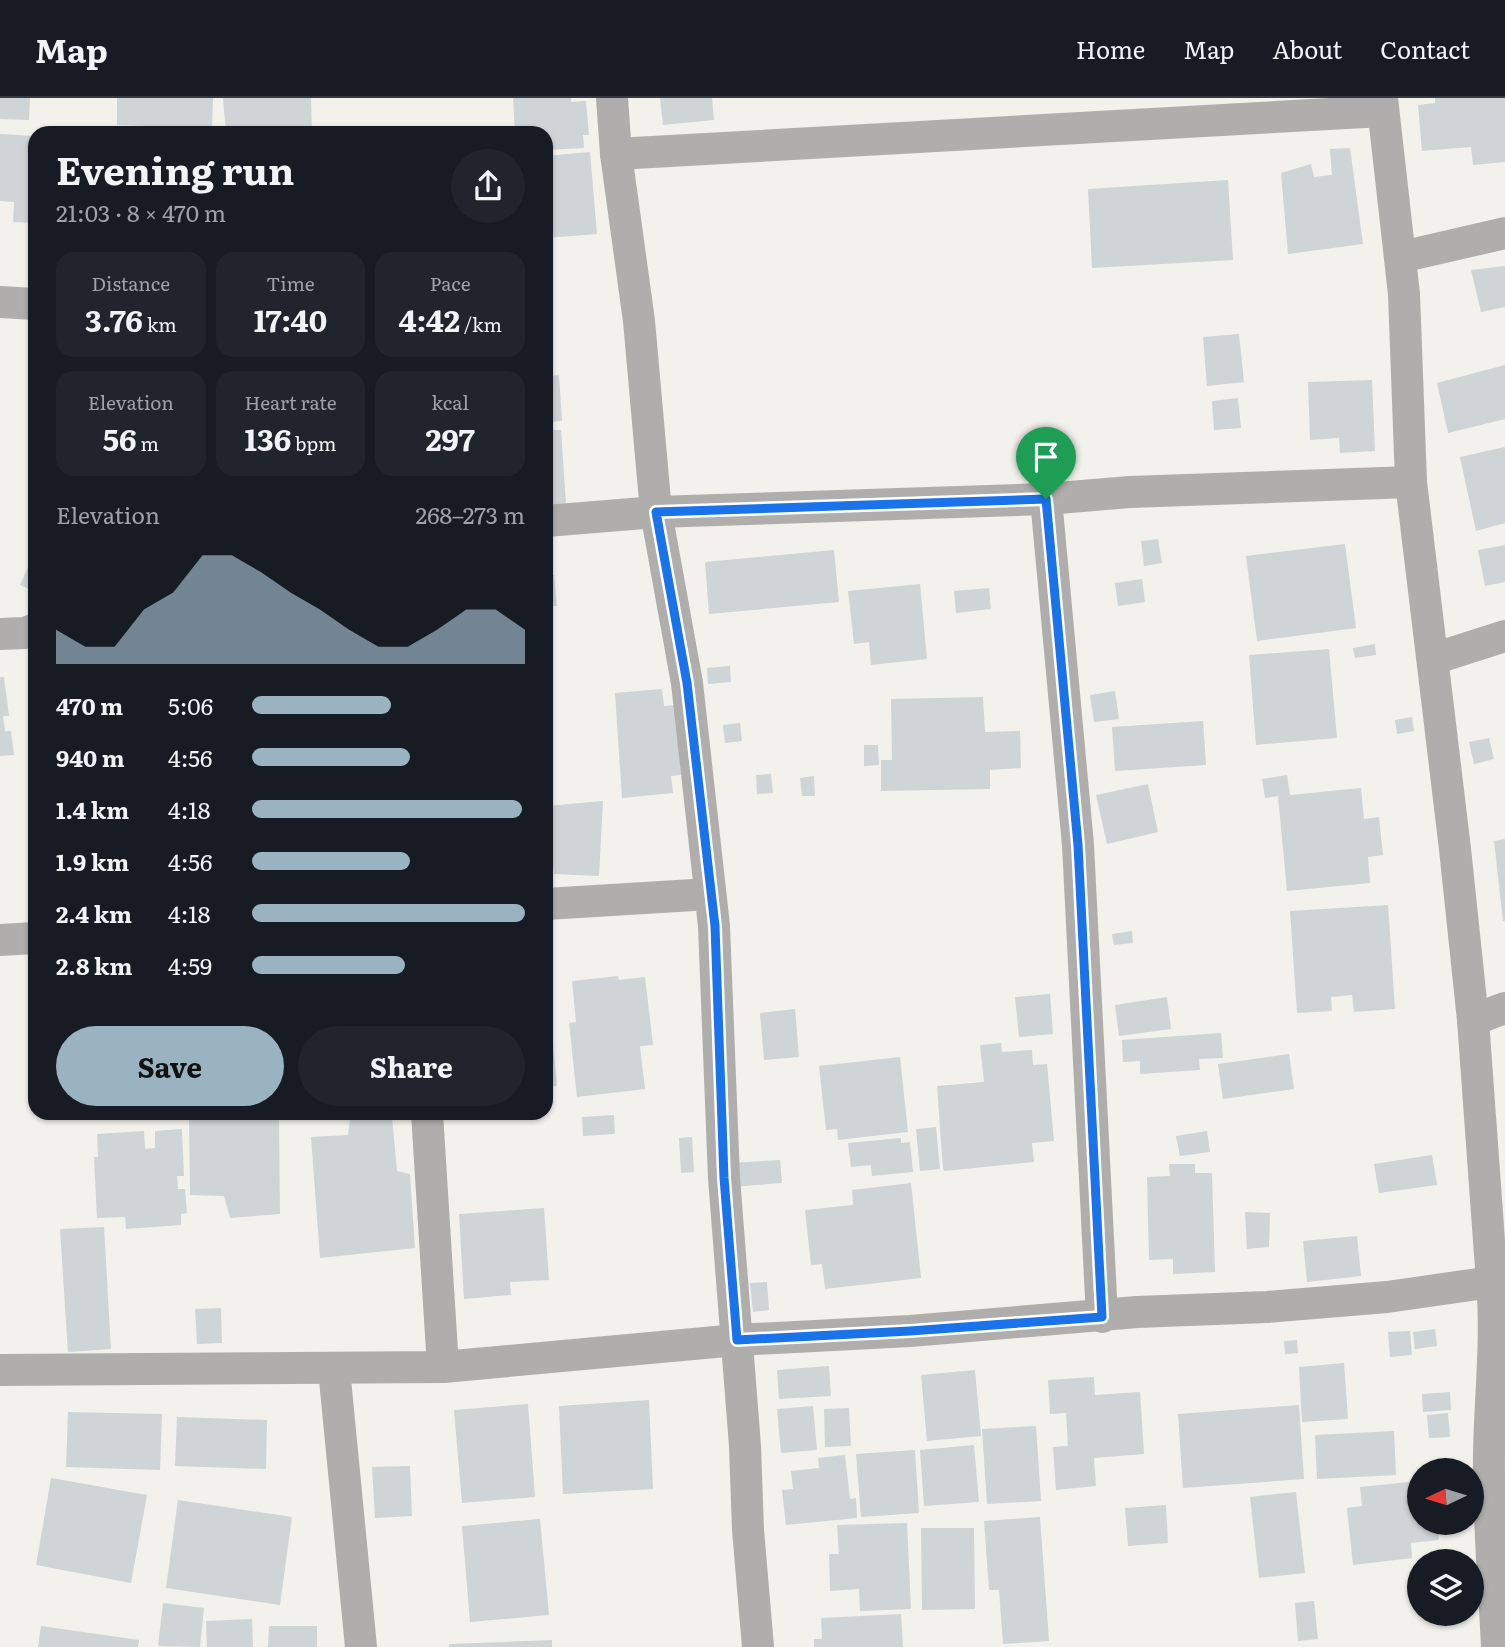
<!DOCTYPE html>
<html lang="en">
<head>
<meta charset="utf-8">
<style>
	:root { --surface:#171b24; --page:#20242c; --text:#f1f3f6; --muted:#9ea1a6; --line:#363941; --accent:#9ab3c1 }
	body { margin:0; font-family:Literata,serif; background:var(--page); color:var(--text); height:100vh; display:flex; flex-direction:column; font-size:26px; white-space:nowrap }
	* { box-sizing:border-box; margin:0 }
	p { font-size:23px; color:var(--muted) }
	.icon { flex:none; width:38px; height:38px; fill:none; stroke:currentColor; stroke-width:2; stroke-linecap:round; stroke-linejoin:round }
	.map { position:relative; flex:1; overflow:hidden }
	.sheet { position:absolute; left:28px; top:28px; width:525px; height:994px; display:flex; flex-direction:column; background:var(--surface); border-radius:21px; box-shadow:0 2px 5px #0004 }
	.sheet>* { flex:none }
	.needle { width:46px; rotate:266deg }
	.buttons { position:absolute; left:1407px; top:1360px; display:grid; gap:14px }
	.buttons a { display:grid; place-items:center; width:77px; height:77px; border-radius:50%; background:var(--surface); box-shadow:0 2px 5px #0004; font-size:35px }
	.pin { position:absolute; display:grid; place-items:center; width:60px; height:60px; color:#fff; margin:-72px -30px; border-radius:50% 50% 50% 0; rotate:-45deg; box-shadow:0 0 7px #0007 }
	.pin .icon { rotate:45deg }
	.round { display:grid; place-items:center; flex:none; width:74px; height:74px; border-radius:37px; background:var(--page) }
	.headline { display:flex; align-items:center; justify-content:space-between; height:119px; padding:0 28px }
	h1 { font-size:38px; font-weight:700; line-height:52px }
	.stats { display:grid; grid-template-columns:repeat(3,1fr); gap:10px; height:119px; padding:7px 28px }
	.stats div { display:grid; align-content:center; border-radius:18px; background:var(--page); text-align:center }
	.stats b { font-size:30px; font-weight:700 }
	.stats small { font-size:19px; font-weight:400 }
	.stats p { font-size:19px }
	.chart { height:196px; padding:14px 28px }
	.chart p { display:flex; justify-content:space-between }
	.chart svg { width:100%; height:126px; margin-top:7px; fill:var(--accent); opacity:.7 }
	.cta { display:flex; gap:14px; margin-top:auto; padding:14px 28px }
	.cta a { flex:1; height:80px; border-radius:42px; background:var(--accent); color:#111; font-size:28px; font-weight:700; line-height:80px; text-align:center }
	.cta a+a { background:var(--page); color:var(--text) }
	ul { padding:0 28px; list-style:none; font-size:23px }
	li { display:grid; grid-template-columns:112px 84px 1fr; align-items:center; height:52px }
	li i { height:18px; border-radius:9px; background:var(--accent) }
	header { display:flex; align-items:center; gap:42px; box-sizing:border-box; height:98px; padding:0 35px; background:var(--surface); border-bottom:2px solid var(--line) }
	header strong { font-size:33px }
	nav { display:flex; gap:38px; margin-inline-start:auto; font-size:24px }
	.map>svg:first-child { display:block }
	.building { fill:#cfd4d7 }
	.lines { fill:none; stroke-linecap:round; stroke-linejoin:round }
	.street { stroke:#afaeac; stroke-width:32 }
	.route-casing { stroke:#fff; stroke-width:14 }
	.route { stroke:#1a73e8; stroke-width:9 }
</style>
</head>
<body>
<header>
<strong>Map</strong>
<nav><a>Home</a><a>Map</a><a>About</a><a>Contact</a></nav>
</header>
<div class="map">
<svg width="1505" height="1549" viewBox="0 0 1505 1549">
	<rect width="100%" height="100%" fill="#f2f1ec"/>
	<g class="building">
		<path d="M0,0H30L29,22L0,21Z"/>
		<path d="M117,0H213L212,30L117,27Z"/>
		<path d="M223,0H311L312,35H226Z"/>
		<path d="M513,0H571V4L586,3L589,37H583L584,50L546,52V35H515Z"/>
		<path d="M660,0H712L714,22L663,27Z"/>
		<path d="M1435,0H1505V64L1473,67L1471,49L1422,53L1418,7L1435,5Z"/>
		<path d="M0,36L35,38V125L13,124L14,104L0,103Z"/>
		<path d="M1350,50L1363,146L1288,156L1281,75L1311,66L1314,79L1332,77L1330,51Z"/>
		<path d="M590,54L597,136L546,140V58Z"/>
		<path d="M1228,82L1233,162L1092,170L1088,91Z"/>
		<path d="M1505,168V209L1481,214L1471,172Z"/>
		<path d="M1239,236L1244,284L1207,288L1203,239Z"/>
		<path d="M546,249H550L551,274L546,275Z"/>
		<path d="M1505,267V321L1448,335L1437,285Z"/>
		<path d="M559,277L562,323L546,324V278Z"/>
		<path d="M1372,282L1375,353L1340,355L1339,340L1310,342L1308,284Z"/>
		<path d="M1238,300L1241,330L1214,332L1212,303Z"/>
		<path d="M546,332H561L566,406L546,408Z"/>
		<path d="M1505,349V425L1476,433L1460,359Z"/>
		<path d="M1158,441L1162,465L1144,468L1141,443Z"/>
		<path d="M1345,446L1356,530L1257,543L1246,458Z"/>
		<path d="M1505,447V484L1485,488L1478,452Z"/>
		<path d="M834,452L839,504L709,516L705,464Z"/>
		<path d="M35,454V494L20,487Z"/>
		<path d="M546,477H554L557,508H546Z"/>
		<path d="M1142,481L1145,504L1118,508L1115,485Z"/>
		<path d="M920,486L927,561L871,567L869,544L854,546L848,493Z"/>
		<path d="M989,490L991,511L956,515L954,493Z"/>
		<path d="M1375,546L1376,557L1355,560L1353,550Z"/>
		<path d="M1329,551L1337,640L1256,647L1249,557Z"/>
		<path d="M730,568L731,584L708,586L707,570Z"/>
		<path d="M0,579H4L9,618H3L5,633H11L14,657L0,658Z"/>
		<path d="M662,591L664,608L676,607L681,677L671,678L673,695L622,700L615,595Z"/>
		<path d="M1115,593L1119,621L1094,624L1090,597Z"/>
		<path d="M983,599L985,634L1020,633L1021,670L990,672V691L881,693V662H892L891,601Z"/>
		<path d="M1412,619L1414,633L1397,636L1395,622Z"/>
		<path d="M1203,623L1206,667L1115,673L1112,629Z"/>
		<path d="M740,625L742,643L725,645L723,627Z"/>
		<path d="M1489,640L1494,661L1474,666L1469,644Z"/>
		<path d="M864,647H878L879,667L864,668Z"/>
		<path d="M771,676L773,695L757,696L756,677Z"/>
		<path d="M1287,677L1290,697L1361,690L1364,721L1379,719L1383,757L1368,759L1370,785L1287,793L1278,698L1265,700L1262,681Z"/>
		<path d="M814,678L815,698H802L800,680Z"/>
		<path d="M1148,686L1158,734L1107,746L1096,697Z"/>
		<path d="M603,703L599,778L554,776L547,708Z"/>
		<path d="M1505,741V823H1503L1494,743Z"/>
		<path d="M1388,807L1395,911L1354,914L1352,897L1331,899L1332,913L1297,915L1290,813Z"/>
		<path d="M1132,833L1133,845L1114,847L1112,836Z"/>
		<path d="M618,878L619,882L645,879L653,947L640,948L645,991L577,999L569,925L576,924L572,883Z"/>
		<path d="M546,891H548L557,988L546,989Z"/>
		<path d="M1050,896L1053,936L1019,939L1015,899Z"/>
		<path d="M1167,899L1171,931L1119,938L1115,907Z"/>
		<path d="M795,911L799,959L764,962L760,915Z"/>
		<path d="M1221,935L1223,960L1199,961L1200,972L1140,976V963L1123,964L1122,942Z"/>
		<path d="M1001,945L1002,954L1032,952L1033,967L1047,966L1054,1043L1032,1045L1034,1064L945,1073L943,1071L937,988L984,984L980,947Z"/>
		<path d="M1289,956L1294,991L1223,1001L1218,966Z"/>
		<path d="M900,959L908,1034L838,1042L837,1031L826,1032L819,968Z"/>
		<path d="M113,1015H155V1017L114,1021Z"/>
		<path d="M614,1017L615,1036L583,1038L582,1019Z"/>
		<path d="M392,1019L397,1073L410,1076L415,1150L320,1160L311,1039L348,1037L350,1021Z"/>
		<path d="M189,1020L279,1022L280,1116L230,1120L224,1098L190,1097Z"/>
		<path d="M936,1029L940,1071L920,1073L916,1031Z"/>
		<path d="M182,1031L184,1078H177L178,1091H185L187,1115L181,1116V1127L126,1131L125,1119L97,1120L94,1059H98L97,1036L144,1033L145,1051L155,1050V1033Z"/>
		<path d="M1207,1033L1210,1054L1180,1058L1176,1038Z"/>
		<path d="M692,1039L694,1074L681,1075L679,1040Z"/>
		<path d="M901,1040V1045L910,1044L913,1074L872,1078L871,1067L851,1069L848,1045Z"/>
		<path d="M1432,1057L1437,1087L1379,1095L1374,1066Z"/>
		<path d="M780,1062L782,1085L730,1089L729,1065Z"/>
		<path d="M1169,1066H1195V1075H1212L1215,1174L1173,1176V1161L1149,1162L1147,1079L1170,1078Z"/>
		<path d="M911,1085L921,1180L825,1191L822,1166L811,1167L805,1112L853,1107L852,1092Z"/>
		<path d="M544,1110L549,1182L510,1184L511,1197L464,1201L459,1116Z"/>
		<path d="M1245,1114L1270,1115L1269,1149L1247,1151Z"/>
		<path d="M104,1129L111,1251L68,1254L60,1131Z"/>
		<path d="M1357,1138L1361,1178L1307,1184L1303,1143Z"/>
		<path d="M767,1184L769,1212L753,1214L750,1185Z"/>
		<path d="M221,1210L222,1245L197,1246L195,1211Z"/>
		<path d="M1435,1231L1437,1248L1415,1251L1413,1234Z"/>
		<path d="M1410,1233L1412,1257L1390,1259L1388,1234Z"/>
		<path d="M1297,1242L1298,1255L1285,1256L1284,1243Z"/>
		<path d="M1344,1265L1348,1321L1302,1324L1299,1269Z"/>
		<path d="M829,1268L831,1298L779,1301L777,1272Z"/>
		<path d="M975,1272L981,1338L927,1343L921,1277Z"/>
		<path d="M1094,1279L1095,1297L1140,1294L1144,1356L1094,1360L1096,1388L1056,1392L1053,1349L1068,1348L1066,1315L1050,1316L1048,1282Z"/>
		<path d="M1450,1294L1451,1312L1423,1314L1422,1296Z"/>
		<path d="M649,1302L653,1391L563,1396L559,1308Z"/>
		<path d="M528,1306L535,1399L462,1405L454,1312Z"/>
		<path d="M1299,1307L1304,1381L1183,1390L1178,1316Z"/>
		<path d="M813,1308L817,1352L781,1355L777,1311Z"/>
		<path d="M849,1310L851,1348L825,1349L824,1311Z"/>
		<path d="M68,1314L162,1316L160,1372L66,1369Z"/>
		<path d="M1448,1315L1450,1339L1429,1340L1427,1317Z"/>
		<path d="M177,1319L267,1322L266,1371L175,1368Z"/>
		<path d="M1036,1328L1041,1403L987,1406L982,1331Z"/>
		<path d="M1394,1333L1396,1377L1317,1381L1315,1337Z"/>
		<path d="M974,1347L979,1404L924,1408L920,1352Z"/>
		<path d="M915,1352L919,1415L861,1419L856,1356Z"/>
		<path d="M845,1357L850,1401L856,1400L857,1420L786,1427L782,1392L793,1391L791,1373L819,1370L818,1360Z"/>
		<path d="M410,1368L412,1418L375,1420L372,1369Z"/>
		<path d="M51,1380L147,1397L131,1485L36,1467Z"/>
		<path d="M1419,1383V1424H1437L1439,1442L1411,1445L1412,1460L1353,1467L1347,1410L1362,1408L1360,1389Z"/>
		<path d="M1296,1394L1305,1475L1259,1480L1250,1399Z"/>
		<path d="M178,1402L292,1419L280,1507L166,1490Z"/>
		<path d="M1166,1407L1168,1445L1128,1448L1125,1410Z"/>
		<path d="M1040,1419L1049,1543L1003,1546L999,1492H989L984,1423Z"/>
		<path d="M540,1421L549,1517L470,1524L462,1428Z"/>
		<path d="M907,1425L911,1511L860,1513L859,1491L830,1493L829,1456H839L837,1427Z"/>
		<path d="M921,1430H974L975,1511L922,1512Z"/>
		<path d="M1314,1503L1318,1541L1298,1543L1295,1505Z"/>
		<path d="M163,1505L204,1510L200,1549L158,1548Z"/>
		<path d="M901,1516L903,1549H814V1541H822L821,1520Z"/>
		<path d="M252,1521L253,1549H207L206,1523Z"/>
		<path d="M41,1528L139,1542L138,1549H38Z"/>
		<path d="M269,1528H317V1549H268Z"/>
		<path d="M552,1542V1549H449V1546Z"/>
	</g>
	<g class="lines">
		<g class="street">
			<path d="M612,0L616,56L639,223L656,414L687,585L714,828L724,1080L745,1348L748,1432L758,1549"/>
			<path d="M1382,0L1404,196L1411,384L1455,751L1473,922L1492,1184"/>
			<path d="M616,56L1383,13"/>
			<path d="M1401,159L1505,135"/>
			<path d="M0,204L35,206"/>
			<path d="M1046,401L1078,747L1102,1219"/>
			<path d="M546,423L656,414L1046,401L1130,394L1411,384"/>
			<path d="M0,536L25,535L35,531"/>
			<path d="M1433,561L1505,538"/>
			<path d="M546,806L710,796"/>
			<path d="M0,842L35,840"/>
			<path d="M1473,922L1505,910"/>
			<path d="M427,1015L443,1269"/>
			<path d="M334,1271L361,1549"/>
			<path d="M0,1272L443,1269L737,1242L910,1233L1137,1214L1267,1209L1387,1199L1492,1184C1497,1242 1490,1298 1489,1356C1488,1420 1494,1485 1497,1549"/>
		</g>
	</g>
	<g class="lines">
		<g class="route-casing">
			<path id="route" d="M1046,401L1078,747L1102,1219L910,1233L737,1242L724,1080L715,828L687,585L656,414Z"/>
		</g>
		<use href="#route" class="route"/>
	</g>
</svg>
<div class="buttons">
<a><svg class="needle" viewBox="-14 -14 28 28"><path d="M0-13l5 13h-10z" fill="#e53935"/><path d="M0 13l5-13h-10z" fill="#9ea1a6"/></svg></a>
<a><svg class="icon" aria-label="layers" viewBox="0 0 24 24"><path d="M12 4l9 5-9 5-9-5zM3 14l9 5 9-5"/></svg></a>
</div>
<div class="pin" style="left:1046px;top:401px;background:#1e9e55"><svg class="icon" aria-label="arrive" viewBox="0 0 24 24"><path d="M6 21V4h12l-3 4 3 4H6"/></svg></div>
<section class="sheet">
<div class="headline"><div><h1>Evening run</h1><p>21:03 · 8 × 470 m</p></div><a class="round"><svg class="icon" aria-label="share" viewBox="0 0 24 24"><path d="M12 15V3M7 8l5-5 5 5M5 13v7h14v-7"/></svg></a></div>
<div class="stats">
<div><p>Distance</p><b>3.76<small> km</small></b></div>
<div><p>Time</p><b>17:40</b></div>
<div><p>Pace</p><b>4:42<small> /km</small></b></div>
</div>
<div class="stats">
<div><p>Elevation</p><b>56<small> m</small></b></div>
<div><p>Heart rate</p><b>136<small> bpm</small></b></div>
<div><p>kcal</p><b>297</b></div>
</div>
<div class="chart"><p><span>Elevation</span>268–273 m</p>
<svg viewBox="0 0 160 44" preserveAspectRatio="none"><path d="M0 44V32L10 38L20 38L30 25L40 19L50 6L60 6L70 12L80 19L90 25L100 32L110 38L120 38L130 32L140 25L150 25L160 32V44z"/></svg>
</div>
<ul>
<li><b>470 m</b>5:06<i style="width:51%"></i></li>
<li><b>940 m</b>4:56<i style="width:58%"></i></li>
<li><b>1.4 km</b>4:18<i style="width:99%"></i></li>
<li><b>1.9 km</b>4:56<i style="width:58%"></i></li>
<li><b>2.4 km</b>4:18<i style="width:100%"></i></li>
<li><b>2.8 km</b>4:59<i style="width:56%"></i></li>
</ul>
<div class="cta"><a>Save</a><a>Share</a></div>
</section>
</div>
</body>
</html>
